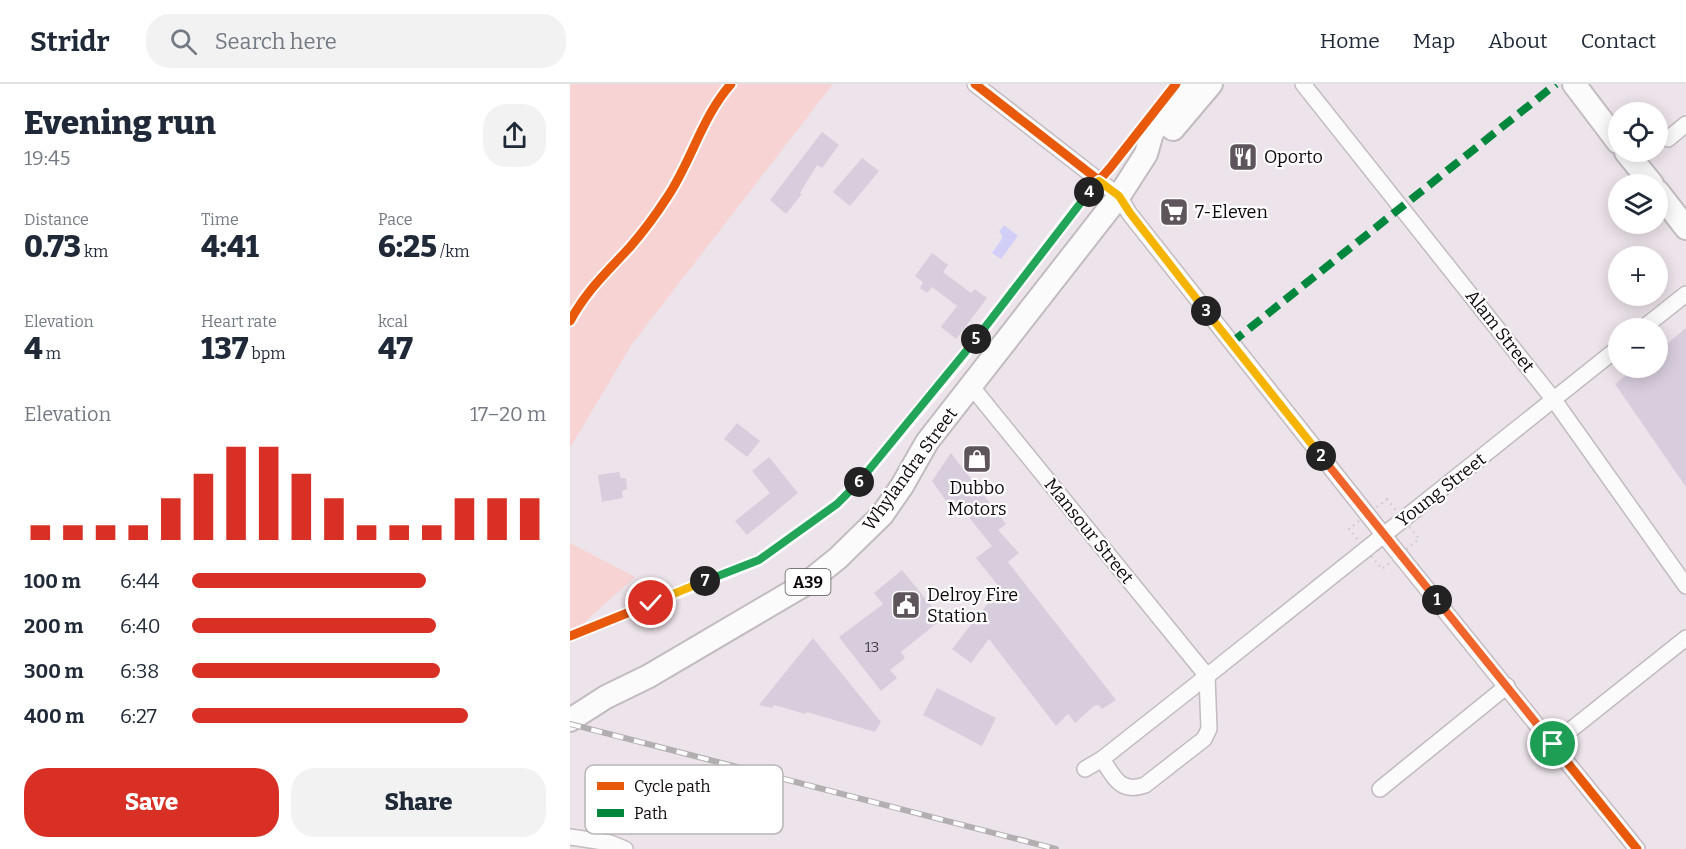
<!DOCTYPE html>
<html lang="en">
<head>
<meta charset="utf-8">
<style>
	:root { --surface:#fff; --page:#f2f2f3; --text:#1f2937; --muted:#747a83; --line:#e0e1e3; --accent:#d93025 }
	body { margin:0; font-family:Bitter,serif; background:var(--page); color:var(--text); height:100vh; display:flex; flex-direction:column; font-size:22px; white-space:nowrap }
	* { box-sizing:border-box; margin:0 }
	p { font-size:20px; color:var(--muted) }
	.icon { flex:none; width:33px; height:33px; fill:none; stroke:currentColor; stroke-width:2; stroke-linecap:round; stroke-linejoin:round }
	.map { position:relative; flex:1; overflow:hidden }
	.side { display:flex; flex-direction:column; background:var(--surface); width:570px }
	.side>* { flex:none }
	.fabs { position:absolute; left:1038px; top:18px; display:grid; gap:12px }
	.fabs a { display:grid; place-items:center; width:60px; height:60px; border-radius:50%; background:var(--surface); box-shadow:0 3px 15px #0003; font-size:30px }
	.pin { position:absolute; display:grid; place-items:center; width:51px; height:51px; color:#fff; margin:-26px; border:3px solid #fff; border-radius:50%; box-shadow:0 2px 6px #0007 }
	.km { position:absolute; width:30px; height:30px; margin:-15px; border-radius:50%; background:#222; color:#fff; font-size:16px; line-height:30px; text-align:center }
	.round { display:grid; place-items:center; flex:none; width:63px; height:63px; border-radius:24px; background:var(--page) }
	.headline { display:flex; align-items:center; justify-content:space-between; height:102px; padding:0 24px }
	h1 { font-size:33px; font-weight:800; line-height:45px }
	.metrics { display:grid; grid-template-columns:repeat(3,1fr); gap:9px; height:102px; padding:6px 24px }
	.metrics div { display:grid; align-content:center }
	.metrics b { font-size:30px; font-weight:800 }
	.metrics small { font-size:16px; font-weight:400 }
	.metrics p { font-size:16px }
	.chart { height:168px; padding:12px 24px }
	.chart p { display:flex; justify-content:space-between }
	.chart svg { width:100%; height:108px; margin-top:6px; stroke:var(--accent); stroke-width:6 }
	.button { display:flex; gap:12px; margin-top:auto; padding:12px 24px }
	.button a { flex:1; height:69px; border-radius:24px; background:var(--accent); color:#fff; font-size:24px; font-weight:800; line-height:69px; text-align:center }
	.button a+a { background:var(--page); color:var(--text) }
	ul { padding:0 24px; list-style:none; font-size:20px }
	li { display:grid; grid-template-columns:96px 72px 1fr; align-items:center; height:45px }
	li i { height:15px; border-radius:8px; background:var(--accent) }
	header { display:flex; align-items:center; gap:36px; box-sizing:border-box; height:84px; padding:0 30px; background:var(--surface); border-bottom:2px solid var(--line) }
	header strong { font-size:28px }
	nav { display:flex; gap:33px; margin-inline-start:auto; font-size:21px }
	.search { width:420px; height:54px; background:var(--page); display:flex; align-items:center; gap:15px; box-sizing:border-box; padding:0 21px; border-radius:24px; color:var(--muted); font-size:22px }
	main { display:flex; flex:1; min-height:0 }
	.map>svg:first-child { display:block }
	.green { fill:#f7d4d3 }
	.water { fill:#d1cff8 }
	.building { fill:#d8cddd }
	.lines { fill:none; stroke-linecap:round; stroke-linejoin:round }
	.minor-casing { stroke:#c2bbc0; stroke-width:18 }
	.highway-casing { stroke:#c2bbc0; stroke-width:26 }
	.path { stroke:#c8c6c8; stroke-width:2; stroke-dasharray:1.5 4.5; stroke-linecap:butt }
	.minor { stroke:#fcfbfc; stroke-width:15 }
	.highway { stroke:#fcfbfc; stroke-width:22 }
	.rail-casing { stroke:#b2afb1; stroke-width:6 }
	.rail { stroke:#fff; stroke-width:4; stroke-dasharray:11; stroke-linecap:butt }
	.quiet { stroke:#00873e; stroke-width:8; stroke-dasharray:15 8; stroke-linecap:butt }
	.cycleway-casing { stroke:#fff; stroke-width:13 }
	.cycleway { stroke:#e8590c; stroke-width:9 }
	.split-1-casing { stroke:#fff; stroke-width:12 }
	.split-2-casing { stroke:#fff; stroke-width:12 }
	.split-3-casing { stroke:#fff; stroke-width:12 }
	.split-4-casing { stroke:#fff; stroke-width:12 }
	.split-5-casing { stroke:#fff; stroke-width:12 }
	.split-6-casing { stroke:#fff; stroke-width:12 }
	.split-7-casing { stroke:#fff; stroke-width:12 }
	.split-8-casing { stroke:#fff; stroke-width:12 }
	.split-1 { stroke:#f0652b; stroke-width:8 }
	.split-2 { stroke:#f0652b; stroke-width:8 }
	.split-3 { stroke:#f5b400; stroke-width:8 }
	.split-4 { stroke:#f5b400; stroke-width:8 }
	.split-5 { stroke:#22a559; stroke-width:8 }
	.split-6 { stroke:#22a559; stroke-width:8 }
	.split-7 { stroke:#22a559; stroke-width:8 }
	.split-8 { stroke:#f5b400; stroke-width:8 }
	.labels { text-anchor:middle; stroke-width:4.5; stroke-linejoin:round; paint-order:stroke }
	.number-label { font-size:15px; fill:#443d45 }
	.shield { fill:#fff; stroke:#575356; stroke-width:1.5 }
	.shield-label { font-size:16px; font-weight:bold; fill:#0f090e }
	.poi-label { font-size:18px; fill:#0f090e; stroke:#fff; text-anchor:start }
	.street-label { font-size:18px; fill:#0f090e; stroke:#fff }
	.key { fill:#fff; stroke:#b7b5b7; stroke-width:1.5 }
	.key-label { font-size:16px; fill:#0f090e }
</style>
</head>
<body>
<header>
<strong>Stridr</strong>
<div class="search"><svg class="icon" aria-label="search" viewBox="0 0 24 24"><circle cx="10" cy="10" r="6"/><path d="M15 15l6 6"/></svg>Search here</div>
<nav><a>Home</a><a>Map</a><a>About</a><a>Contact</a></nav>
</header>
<main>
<section class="side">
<div class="headline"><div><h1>Evening run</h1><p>19:45</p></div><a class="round"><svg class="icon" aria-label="share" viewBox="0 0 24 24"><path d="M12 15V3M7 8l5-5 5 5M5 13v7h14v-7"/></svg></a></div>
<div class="metrics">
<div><p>Distance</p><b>0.73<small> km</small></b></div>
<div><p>Time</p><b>4:41</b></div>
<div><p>Pace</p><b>6:25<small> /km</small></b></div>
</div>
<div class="metrics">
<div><p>Elevation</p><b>4<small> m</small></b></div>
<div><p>Heart rate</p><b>137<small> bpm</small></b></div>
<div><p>kcal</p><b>47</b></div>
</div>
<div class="chart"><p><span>Elevation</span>17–20 m</p>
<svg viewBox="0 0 160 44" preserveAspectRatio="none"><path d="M5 44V38M15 44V38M25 44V38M35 44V38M45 44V27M55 44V17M65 44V6M75 44V6M85 44V17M95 44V27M105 44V38M115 44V38M125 44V38M135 44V27M145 44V27M155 44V27"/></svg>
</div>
<ul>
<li><b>100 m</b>6:44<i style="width:66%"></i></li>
<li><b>200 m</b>6:40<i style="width:69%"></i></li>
<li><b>300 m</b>6:38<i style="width:70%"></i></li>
<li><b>400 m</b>6:27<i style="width:78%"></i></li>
</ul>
<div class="button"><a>Save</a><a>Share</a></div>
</section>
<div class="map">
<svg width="1116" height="765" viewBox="0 0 1116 765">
	<rect width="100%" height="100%" fill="#ede3ea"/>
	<g class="green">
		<path d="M0,0H263L62,260L0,364Z"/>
		<path d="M0,459L65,493L0,551Z"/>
	</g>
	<path class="water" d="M434,141L448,152L431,175L422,169L432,155V151L429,148Z"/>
	<g class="building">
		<path d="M252,48L269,61L252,84L247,81L230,109L232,110L216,130L200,116Z"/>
		<path d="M292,74L309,87L280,122L263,108Z"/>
		<path d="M362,169L378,181L373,188L401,209L405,205L417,214L386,255L371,243L387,222L362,203L357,209L350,204L353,198L345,192Z"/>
		<path d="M1116,244V403L1045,300L1066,284H1088V267Z"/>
		<path d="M167,339L190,357L177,373L154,355Z"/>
		<path d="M381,369L436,440L428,446L449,469L438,478L546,616L532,625L528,621L524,622L505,639L498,630L486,642L419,555L401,579L382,565L430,504L406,474L422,462L384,415L378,420L362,397Z"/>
		<path d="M199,373L228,409L177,451L165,437L200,409L182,387Z"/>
		<path d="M49,388L51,394H56L57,405L52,407L53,414L32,418L28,391Z"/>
		<path d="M332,486L372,535L331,568L335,574L320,586L327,594L311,607L269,553L313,520L304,509Z"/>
		<path d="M243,554L311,638L305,648L237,628L235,630L204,621L202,624L189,621Z"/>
		<path d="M367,604L426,634L412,662L353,631Z"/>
	</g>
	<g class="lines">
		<g class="minor-casing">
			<g id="minor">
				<path d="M405,0L549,112L559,129L824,464L1067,765"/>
				<path d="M733,0L984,316L1116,502"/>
				<path d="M1098,55L1116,40"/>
				<path d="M1073,244L1116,210"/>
				<path d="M401,302L637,592L639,645L634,655L575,701C550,710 544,693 532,675"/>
				<path d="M983,660L1116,554"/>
				<path d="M515,685L532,675L622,604L1048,264"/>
				<path d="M810,705L937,602"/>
				<path d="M0,753L40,759L55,765"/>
			</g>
		</g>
		<g class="highway-casing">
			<g id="highway">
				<path d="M1004,0L1048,58"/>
				<path d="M603,45L641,0"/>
				<path d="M1056,68L1082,100"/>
				<path d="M1088,108L1116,144"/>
				<path d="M0,636L36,613L79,592L237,499L268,474L312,431L332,402L357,358L549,112L576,70L582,49L620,0"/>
			</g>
		</g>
		<g class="path">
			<path d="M538,87L560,59"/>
			<path d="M817,415L849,455L812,485L779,445Z"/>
			<path d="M0,552L189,476L267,420L298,387L386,281L520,107"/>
		</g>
		<use href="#minor" class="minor"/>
		<use href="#highway" class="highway"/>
		<g class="rail-casing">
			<path id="rail" d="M0,640L486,765"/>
		</g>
		<use href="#rail" class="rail"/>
		<path class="quiet" d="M661,259L986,0"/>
		<g class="cycleway-casing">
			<g id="cycleway">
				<path d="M405,0L549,112L559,129L824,464L1067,765"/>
				<path d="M0,237C17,206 36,189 60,163C73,148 85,132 96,115C121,79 131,34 161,0"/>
				<path d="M0,552L189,476L267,420L298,387L386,281L517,110L540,84L606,0"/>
			</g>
		</g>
		<use href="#cycleway" class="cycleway"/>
	</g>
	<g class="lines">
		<g class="split-1-casing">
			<path id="split-1" d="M867,516L983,660"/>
		</g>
		<g class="split-2-casing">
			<path id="split-2" d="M751,372L867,516"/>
		</g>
		<g class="split-3-casing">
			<path id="split-3" d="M636,227L751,372"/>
		</g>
		<g class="split-4-casing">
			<path id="split-4" d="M519,108L529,97L549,112L560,129L636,227"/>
		</g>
		<g class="split-5-casing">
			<path id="split-5" d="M406,255L519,108"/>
		</g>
		<g class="split-6-casing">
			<path id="split-6" d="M289,398L406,255"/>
		</g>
		<g class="split-7-casing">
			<path id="split-7" d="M135,497L189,476L267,420L289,398"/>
		</g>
		<g class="split-8-casing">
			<path id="split-8" d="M81,519L135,497"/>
		</g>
		<use href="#split-1" class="split-1"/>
		<use href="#split-2" class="split-2"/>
		<use href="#split-3" class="split-3"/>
		<use href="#split-4" class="split-4"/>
		<use href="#split-5" class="split-5"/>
		<use href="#split-6" class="split-6"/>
		<use href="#split-7" class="split-7"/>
		<use href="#split-8" class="split-8"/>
	</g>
	<defs>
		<g id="restaurant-square" transform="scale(1.5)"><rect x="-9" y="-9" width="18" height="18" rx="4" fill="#5d555b" stroke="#fff"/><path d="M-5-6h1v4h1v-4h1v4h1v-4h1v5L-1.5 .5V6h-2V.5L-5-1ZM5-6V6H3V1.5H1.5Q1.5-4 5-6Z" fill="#fff"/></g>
		<g id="supermarket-square" transform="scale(1.5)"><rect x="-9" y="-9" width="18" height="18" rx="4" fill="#5d555b" stroke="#fff"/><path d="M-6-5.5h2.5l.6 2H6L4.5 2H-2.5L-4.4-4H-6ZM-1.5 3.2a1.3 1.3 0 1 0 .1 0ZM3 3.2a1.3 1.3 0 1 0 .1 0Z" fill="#fff"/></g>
		<g id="shop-square" transform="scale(1.5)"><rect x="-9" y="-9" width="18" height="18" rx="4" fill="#5d555b" stroke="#fff"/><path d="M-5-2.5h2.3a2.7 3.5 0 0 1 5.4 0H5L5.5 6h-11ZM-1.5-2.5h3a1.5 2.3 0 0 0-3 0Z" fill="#fff"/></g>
		<g id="civic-square" transform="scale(1.5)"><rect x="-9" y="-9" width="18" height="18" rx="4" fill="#5d555b" stroke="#fff"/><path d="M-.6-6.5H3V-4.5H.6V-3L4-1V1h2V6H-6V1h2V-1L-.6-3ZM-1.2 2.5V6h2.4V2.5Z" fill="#fff"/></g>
	</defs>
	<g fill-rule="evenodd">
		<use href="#restaurant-square" x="673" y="73"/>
		<use href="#supermarket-square" x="604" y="128"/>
		<use href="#shop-square" x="407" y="375"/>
		<use href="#civic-square" x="336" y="521"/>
	</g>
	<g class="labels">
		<g class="number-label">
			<text x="302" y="568">13</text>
		</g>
		<rect class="shield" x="215.5" y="485" width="45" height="26" rx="4.5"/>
		<g class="shield-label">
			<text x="238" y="504">A39</text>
		</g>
		<g class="poi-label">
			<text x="694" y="79">Oporto</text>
			<text x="625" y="134">7-Eleven</text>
			<text x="407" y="410" text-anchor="middle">Dubbo<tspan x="407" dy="21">Motors</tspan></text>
			<text x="357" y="517">Delroy Fire<tspan x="357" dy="21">Station</tspan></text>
		</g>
		<g class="street-label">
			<text transform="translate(930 247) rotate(52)" y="6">Alam Street</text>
			<text transform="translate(340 385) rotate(-54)" y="6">Whylandra Street</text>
			<text transform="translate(871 406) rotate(-38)" y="6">Young Street</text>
			<text transform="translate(519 447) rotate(51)" y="6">Mansour Street</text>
		</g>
	</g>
	<rect x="15" y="681" width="198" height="69" rx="9" class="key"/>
	<rect x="27" y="698" width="27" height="8" fill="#e8590c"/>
	<rect x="27" y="725" width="27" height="8" fill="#00873e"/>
	<g class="key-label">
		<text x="64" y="708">Cycle path</text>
		<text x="64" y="735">Path</text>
	</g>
</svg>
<div class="fabs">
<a><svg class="icon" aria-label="locate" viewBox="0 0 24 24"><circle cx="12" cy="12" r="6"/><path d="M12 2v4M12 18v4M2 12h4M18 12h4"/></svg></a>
<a><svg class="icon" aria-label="layers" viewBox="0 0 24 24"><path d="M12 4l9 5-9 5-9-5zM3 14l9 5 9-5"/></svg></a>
<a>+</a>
<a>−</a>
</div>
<div class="pin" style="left:983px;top:660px;background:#1e9e55"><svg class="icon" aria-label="arrive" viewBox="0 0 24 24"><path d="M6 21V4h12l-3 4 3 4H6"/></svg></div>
<div class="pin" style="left:81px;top:519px;background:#d93025"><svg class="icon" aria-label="check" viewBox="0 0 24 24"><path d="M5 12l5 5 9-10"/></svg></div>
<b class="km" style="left:867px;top:516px">1</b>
<b class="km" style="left:751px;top:372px">2</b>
<b class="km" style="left:636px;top:227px">3</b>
<b class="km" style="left:519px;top:108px">4</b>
<b class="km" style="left:406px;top:255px">5</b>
<b class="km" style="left:289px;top:398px">6</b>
<b class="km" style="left:135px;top:497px">7</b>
</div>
</main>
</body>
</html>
